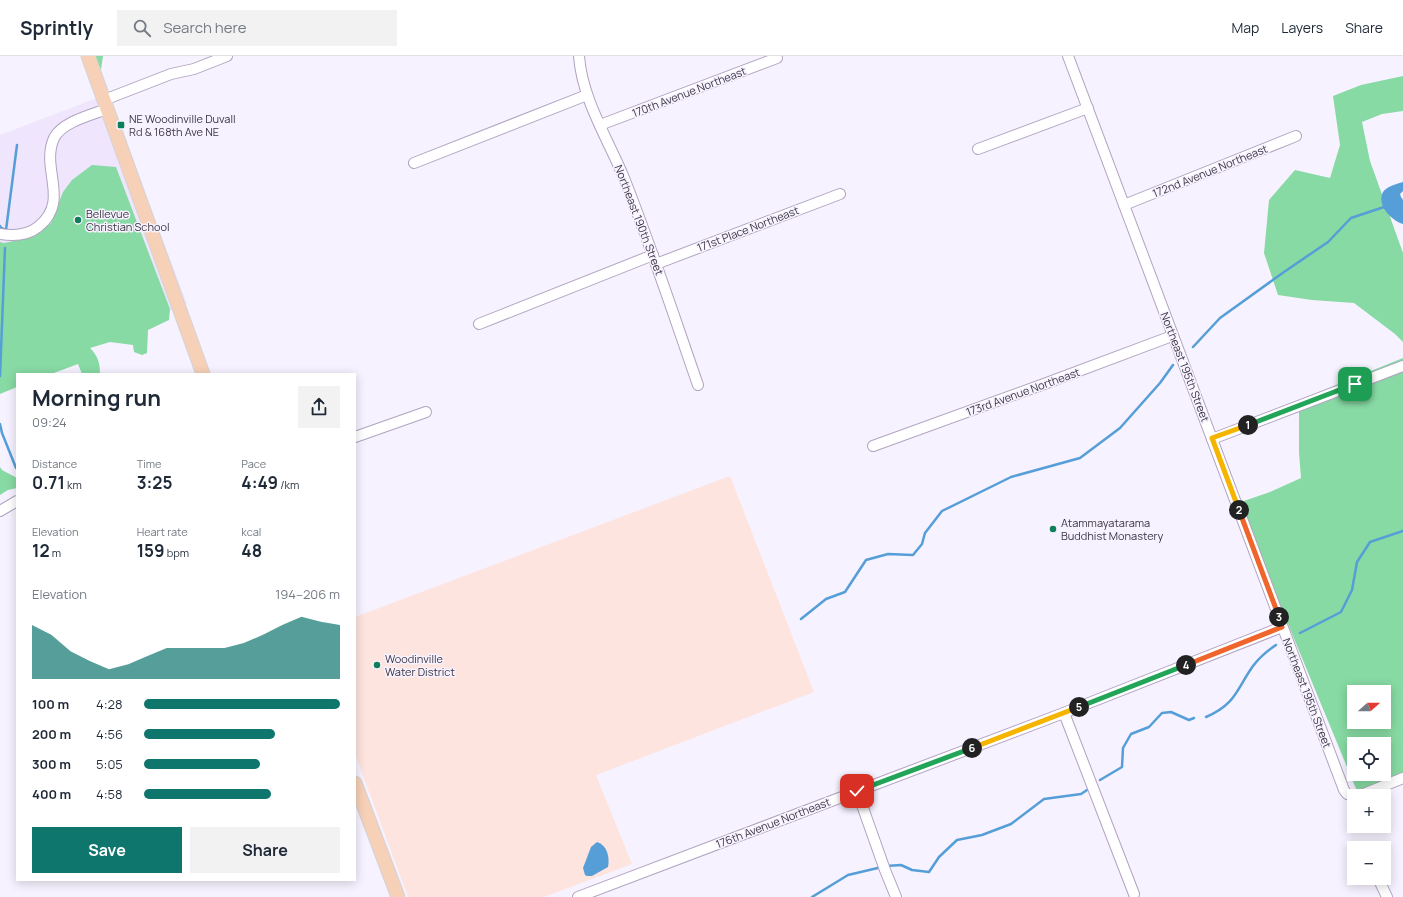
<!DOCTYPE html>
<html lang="en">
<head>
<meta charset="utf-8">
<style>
	:root { --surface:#fff; --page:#f2f2f3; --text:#1f2937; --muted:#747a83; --line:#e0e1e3; --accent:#0f766e }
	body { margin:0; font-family:Manrope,sans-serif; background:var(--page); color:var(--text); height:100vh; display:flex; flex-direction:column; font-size:15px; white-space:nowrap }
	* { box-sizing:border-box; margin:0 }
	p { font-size:13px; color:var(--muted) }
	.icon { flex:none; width:22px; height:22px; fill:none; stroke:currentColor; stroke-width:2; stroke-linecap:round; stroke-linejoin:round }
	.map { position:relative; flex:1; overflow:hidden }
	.drawer { position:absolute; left:16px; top:317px; width:340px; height:508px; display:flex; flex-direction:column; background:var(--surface); border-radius:0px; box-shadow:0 2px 10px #0003 }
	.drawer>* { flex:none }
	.needle { width:26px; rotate:69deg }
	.tools { position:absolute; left:1347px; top:629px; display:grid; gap:8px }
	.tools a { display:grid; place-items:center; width:44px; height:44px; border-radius:0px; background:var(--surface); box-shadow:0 2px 10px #0003; font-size:20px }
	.pin { position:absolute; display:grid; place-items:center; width:34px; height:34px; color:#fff; margin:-17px; border-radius:8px; box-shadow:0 2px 6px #0006 }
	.km { position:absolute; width:20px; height:20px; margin:-10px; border-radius:50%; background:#222; color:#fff; font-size:11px; line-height:20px; text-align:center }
	.round { display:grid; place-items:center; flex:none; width:42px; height:42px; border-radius:0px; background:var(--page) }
	.overview { display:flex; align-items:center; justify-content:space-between; height:68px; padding:0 16px }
	h1 { font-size:22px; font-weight:700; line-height:30px }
	.metrics { display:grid; grid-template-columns:repeat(3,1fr); gap:6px; height:68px; padding:4px 16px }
	.metrics div { display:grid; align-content:center }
	.metrics b { font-size:17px; font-weight:700 }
	.metrics small { font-size:11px; font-weight:400 }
	.metrics p { font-size:11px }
	.chart { height:112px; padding:8px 16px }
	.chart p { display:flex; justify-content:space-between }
	.chart svg { width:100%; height:72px; margin-top:4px; fill:var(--accent); opacity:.7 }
	.button { display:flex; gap:8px; margin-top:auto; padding:8px 16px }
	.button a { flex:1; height:46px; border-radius:0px; background:var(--accent); color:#fff; font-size:16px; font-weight:700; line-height:46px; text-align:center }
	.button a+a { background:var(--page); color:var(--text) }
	ul { padding:0 16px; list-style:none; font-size:13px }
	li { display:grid; grid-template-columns:64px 48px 1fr; align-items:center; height:30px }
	li i { height:10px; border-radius:5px; background:var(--accent) }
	header { display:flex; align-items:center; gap:24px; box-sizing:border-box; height:56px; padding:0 20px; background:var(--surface); border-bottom:1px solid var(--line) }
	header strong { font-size:19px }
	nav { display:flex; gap:22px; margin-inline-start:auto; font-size:14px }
	.search { width:280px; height:36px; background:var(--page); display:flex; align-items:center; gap:10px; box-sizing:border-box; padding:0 14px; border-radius:0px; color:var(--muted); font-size:15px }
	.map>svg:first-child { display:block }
	.commercial { fill:#fee4de }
	.built { fill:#efe5fc }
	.forest { fill:#87daa3; fill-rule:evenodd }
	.water { fill:#559ed7 }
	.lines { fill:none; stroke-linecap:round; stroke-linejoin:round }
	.stream { stroke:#559ed7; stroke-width:2.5 }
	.minor-casing { stroke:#b1a3c1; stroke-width:12 }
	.major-casing { stroke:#d4d3d6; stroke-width:15 }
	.minor { stroke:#fff; stroke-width:10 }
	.major { stroke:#f7d0b8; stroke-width:13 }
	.split-1-casing { stroke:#fff; stroke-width:8 }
	.split-2-casing { stroke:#fff; stroke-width:8 }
	.split-3-casing { stroke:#fff; stroke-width:8 }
	.split-4-casing { stroke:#fff; stroke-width:8 }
	.split-5-casing { stroke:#fff; stroke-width:8 }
	.split-6-casing { stroke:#fff; stroke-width:8 }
	.split-7-casing { stroke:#fff; stroke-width:8 }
	.split-1 { stroke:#22a559; stroke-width:5 }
	.split-2 { stroke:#f5b400; stroke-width:5 }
	.split-3 { stroke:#f0652b; stroke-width:5 }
	.split-4 { stroke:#f0652b; stroke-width:5 }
	.split-5 { stroke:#22a559; stroke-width:5 }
	.split-6 { stroke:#f5b400; stroke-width:5 }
	.split-7 { stroke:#22a559; stroke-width:5 }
	.poi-dot { fill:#0f7e5a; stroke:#f7f2ff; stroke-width:1.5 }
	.labels { text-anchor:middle; stroke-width:3; stroke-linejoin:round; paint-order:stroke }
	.street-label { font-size:11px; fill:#3c3643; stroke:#f7f2ff }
	.poi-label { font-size:11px; fill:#3c3643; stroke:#f7f2ff; text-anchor:start }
</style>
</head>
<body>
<header>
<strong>Sprintly</strong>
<div class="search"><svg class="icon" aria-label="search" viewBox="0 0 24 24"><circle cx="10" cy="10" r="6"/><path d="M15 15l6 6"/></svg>Search here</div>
<nav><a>Map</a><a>Layers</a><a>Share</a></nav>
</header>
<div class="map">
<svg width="1403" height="841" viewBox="0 0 1403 841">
	<rect width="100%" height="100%" fill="#f7f2ff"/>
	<path class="commercial" d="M730,420L814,636L596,719L632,808L544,841H408L355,698V561Z"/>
	<path class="built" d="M108,38L187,248L0,320V79Z"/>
	<g class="forest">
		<path d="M93,0H103L100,20Z"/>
		<path d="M1403,20V55L1382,58L1362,66L1370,105L1403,197V286L1395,278L1354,247L1312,244L1278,239L1264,197L1269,144L1295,114L1330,122L1340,89L1333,40L1361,29Z"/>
		<path d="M92,109L116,111L170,253L169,264L148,274L147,297L142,299L134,296L133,289L110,286L90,292C98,300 100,307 100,318H82L78,308L51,318H17V331L0,338V186L4,187L33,181L51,167L63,136L72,124Z"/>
		<path d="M1403,302V722L1359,740L1238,447L1270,436L1301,422L1299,397V344ZM1354,636H1384V666H1354ZM1354,688H1384V718H1354Z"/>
		<path d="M0,411L2,414L17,422V432L8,434L0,439Z"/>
	</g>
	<g class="water">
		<path d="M1403,126V135L1400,138L1401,141L1403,144V168C1392,165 1376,149 1383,136C1387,130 1397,128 1403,126Z"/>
		<path d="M597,786C607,789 610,801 608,811L592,820H587L585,819L583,812L591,791Z"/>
	</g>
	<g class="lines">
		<g class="stream">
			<path d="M0,170L1,172L6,174L17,89"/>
			<path d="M1193,291L1220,262L1284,216L1328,186L1351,162L1384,151"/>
			<path d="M0,320L5,192"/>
			<path d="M0,368L2,377L16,412"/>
			<path d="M801,563L826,543L845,536L866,504L888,498L913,499L922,488L925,477L942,455L1011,421L1080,402L1120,372L1160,327L1173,309"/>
			<path d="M1300,577L1341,556L1352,534L1357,506L1370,486L1403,475"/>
			<path d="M1206,661C1236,648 1236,634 1253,610C1259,602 1267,595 1276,589"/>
			<path d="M1100,724L1122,711L1123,692L1131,678L1149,671L1162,657L1171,656L1189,664L1194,662"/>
			<path d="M886,810L901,809L912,814L929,816L939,801L957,784L982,779L1011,768L1044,743L1081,738L1087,734"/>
			<path d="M812,841L848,819L882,811"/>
		</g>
		<g class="minor-casing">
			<g id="minor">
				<path d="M579,0C582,43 608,83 624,122C651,190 674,260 698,329"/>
				<path d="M1068,0L1344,734L1347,738L1354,740"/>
				<path d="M104,44L171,18L194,13L227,0"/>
				<path d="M600,69L777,2"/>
				<path d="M978,93L1088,52"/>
				<path d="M414,107L587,39"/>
				<path d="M1124,149L1296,80"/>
				<path d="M0,178C13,180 28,179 38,171C71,145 40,113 54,82C62,66 91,59 107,53"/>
				<path d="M656,208L840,138"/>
				<path d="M479,268L653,199"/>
				<path d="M355,381L426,356"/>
				<path d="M1212,383L1403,310"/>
				<path d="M873,390L1044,328L1172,280"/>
				<path d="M0,455L17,445"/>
				<path d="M1064,657L1134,838"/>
				<path d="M857,735L885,814L896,841"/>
				<path d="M1359,740L1403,722"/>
				<path d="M1378,822L1387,841"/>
				<path d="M578,841L1061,658L1282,571"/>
			</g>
		</g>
		<g class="major-casing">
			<g id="major">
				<path d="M88,0L203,318"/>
				<path d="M355,727L398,841"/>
			</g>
		</g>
		<use href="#minor" class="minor"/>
		<use href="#major" class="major"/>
	</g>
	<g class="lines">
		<g class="split-1-casing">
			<path id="split-1" d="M1248,369L1355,328"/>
		</g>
		<g class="split-2-casing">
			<path id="split-2" d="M1239,454L1212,382L1248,369"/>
		</g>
		<g class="split-3-casing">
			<path id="split-3" d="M1239,454L1279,561"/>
		</g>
		<g class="split-4-casing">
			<path id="split-4" d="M1186,609L1282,571L1279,561"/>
		</g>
		<g class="split-5-casing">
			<path id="split-5" d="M1079,651L1186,609"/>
		</g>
		<g class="split-6-casing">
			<path id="split-6" d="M972,692L1079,651"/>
		</g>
		<g class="split-7-casing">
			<path id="split-7" d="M857,735L972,692"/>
		</g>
		<use href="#split-1" class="split-1"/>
		<use href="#split-2" class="split-2"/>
		<use href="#split-3" class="split-3"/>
		<use href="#split-4" class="split-4"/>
		<use href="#split-5" class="split-5"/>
		<use href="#split-6" class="split-6"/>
		<use href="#split-7" class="split-7"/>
	</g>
	<g class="poi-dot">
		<rect x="117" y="65" width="8" height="8" rx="2"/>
		<circle cx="78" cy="164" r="4"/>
		<circle cx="1053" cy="473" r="4"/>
		<circle cx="377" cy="609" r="4"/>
	</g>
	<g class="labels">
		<g class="street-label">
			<text transform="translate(689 36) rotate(-21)" y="4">170th Avenue Northeast</text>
			<text transform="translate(1210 115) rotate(-22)" y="4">172nd Avenue Northeast</text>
			<text transform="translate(639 164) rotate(69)" y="4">Northeast 190th Street</text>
			<text transform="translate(748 173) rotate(-21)" y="4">171st Place Northeast</text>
			<text transform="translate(1185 311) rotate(69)" y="4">Northeast 195th Street</text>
			<text transform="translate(1023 336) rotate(-20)" y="4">173rd Avenue Northeast</text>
			<text transform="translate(1307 637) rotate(69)" y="4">Northeast 195th Street</text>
			<text transform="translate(773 767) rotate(-21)" y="4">176th Avenue Northeast</text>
		</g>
		<g class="poi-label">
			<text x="129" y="67">NE Woodinville Duvall<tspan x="129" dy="13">Rd &amp; 168th Ave NE</tspan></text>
			<text x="86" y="162">Bellevue<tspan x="86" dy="13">Christian School</tspan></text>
			<text x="1061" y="471">Atammayatarama<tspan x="1061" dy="13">Buddhist Monastery</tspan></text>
			<text x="385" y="607">Woodinville<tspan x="385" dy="13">Water District</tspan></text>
		</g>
	</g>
</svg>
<div class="tools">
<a><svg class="needle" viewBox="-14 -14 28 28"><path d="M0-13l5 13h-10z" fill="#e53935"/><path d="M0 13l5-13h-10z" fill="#747a83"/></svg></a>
<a><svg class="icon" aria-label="locate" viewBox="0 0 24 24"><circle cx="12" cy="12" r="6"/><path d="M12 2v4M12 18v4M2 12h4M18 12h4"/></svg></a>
<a>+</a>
<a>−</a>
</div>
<div class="pin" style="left:1355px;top:328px;background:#1e9e55"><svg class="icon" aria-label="arrive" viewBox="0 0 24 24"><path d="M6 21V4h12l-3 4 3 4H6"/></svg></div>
<div class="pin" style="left:857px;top:735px;background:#d93025"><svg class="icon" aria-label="check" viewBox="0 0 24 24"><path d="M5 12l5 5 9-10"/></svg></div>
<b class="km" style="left:1248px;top:369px">1</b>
<b class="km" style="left:1239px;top:454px">2</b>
<b class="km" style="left:1279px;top:561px">3</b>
<b class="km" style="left:1186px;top:609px">4</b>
<b class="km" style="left:1079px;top:651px">5</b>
<b class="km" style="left:972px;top:692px">6</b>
<section class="drawer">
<div class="overview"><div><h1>Morning run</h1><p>09:24</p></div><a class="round"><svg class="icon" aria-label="share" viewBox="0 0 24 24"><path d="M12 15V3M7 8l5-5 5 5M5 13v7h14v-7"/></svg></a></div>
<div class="metrics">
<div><p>Distance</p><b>0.71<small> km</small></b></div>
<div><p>Time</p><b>3:25</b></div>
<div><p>Pace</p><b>4:49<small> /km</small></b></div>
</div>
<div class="metrics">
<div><p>Elevation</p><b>12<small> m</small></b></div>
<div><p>Heart rate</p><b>159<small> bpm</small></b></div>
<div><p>kcal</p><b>48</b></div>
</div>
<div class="chart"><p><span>Elevation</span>194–206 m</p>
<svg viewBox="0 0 160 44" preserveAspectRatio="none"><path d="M0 44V11L10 17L20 27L30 33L40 38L50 35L60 30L70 25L80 25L90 25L100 25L110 22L120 17L130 11L140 6L150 9L160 11V44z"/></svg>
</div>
<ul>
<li><b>100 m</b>4:28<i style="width:100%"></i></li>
<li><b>200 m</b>4:56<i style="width:67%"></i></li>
<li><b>300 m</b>5:05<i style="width:59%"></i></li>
<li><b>400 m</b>4:58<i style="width:65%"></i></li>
</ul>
<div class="button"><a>Save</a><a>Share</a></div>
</section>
</div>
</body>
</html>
